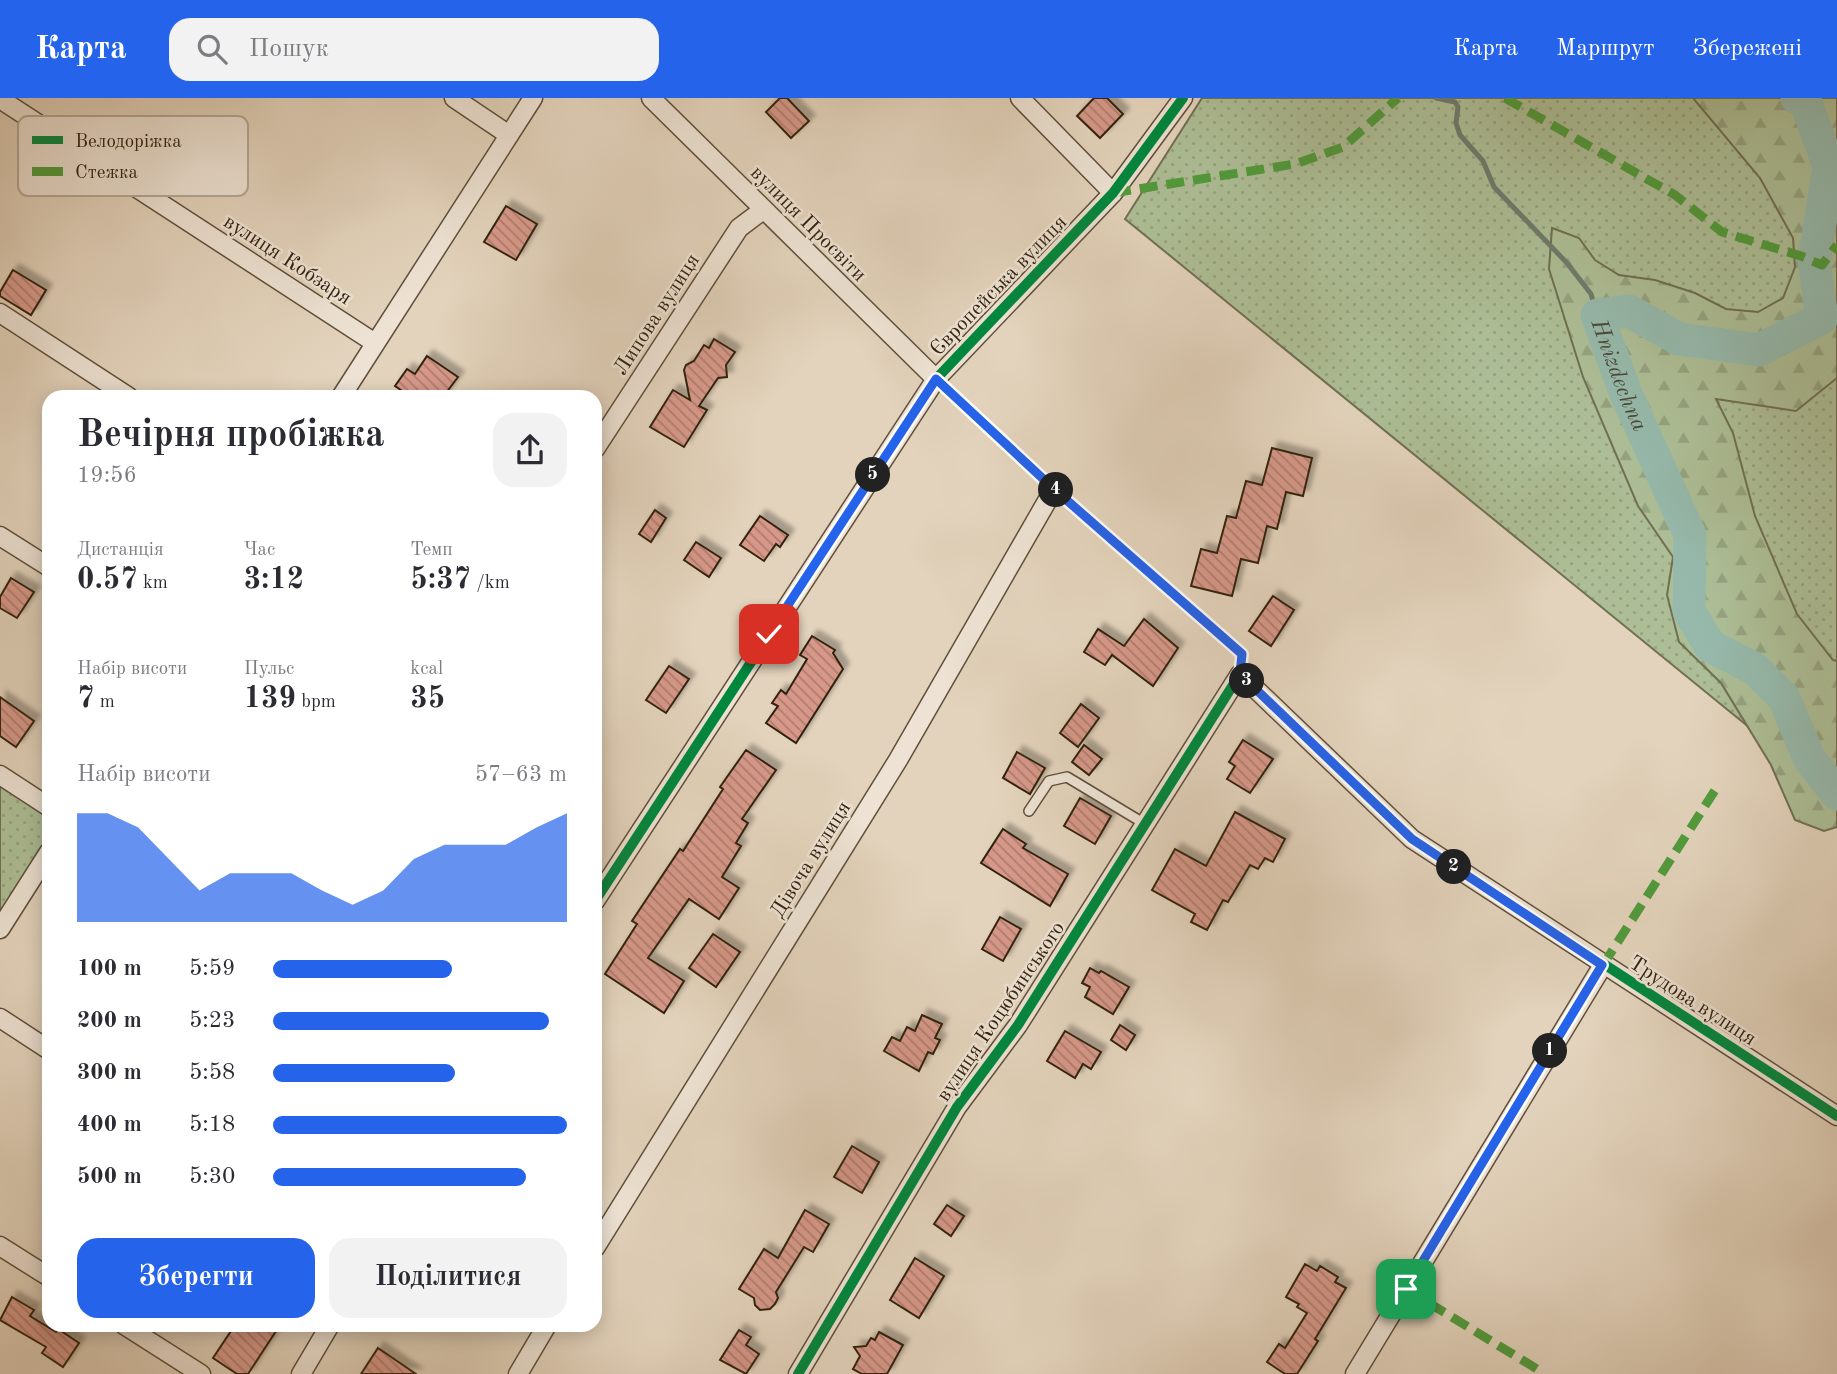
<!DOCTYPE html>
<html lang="uk">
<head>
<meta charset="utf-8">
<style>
	:root { --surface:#fff; --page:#f2f2f3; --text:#2b2b33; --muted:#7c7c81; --accent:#2563eb }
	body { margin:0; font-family:"Old Standard TT",serif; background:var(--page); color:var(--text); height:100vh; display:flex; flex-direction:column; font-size:26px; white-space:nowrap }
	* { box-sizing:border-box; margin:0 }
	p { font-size:23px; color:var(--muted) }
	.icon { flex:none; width:38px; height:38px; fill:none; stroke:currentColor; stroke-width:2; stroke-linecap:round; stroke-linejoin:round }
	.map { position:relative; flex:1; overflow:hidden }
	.drawer { position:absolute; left:42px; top:292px; width:560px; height:942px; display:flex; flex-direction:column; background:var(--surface); border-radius:21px; box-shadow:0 4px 18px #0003 }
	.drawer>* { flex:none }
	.pin { position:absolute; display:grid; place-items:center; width:60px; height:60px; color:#fff; margin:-30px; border-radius:14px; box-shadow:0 4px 10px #0006 }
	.km { position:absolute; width:35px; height:35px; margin:-18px; border-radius:50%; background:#222; color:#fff; font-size:19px; line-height:35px; text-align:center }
	.round { display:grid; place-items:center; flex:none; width:74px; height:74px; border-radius:21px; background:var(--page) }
	.summary { display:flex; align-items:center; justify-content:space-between; height:119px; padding:0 35px }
	h1 { font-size:38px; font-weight:800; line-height:52px }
	.metrics { display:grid; grid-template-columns:repeat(3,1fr); gap:10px; height:119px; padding:7px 35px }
	.metrics div { display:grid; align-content:center }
	.metrics b { font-size:30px; font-weight:800 }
	.metrics small { font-size:19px; font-weight:400 }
	.metrics p { font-size:19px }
	.chart { height:196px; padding:14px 35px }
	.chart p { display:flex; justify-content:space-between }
	.chart svg { width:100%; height:126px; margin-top:7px; fill:var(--accent); opacity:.7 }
	.action { display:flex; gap:14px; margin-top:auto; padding:14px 35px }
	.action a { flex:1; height:80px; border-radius:21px; background:var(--accent); color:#fff; font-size:28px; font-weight:800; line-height:80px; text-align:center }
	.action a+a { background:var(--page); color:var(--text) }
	ul { padding:0 35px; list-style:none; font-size:23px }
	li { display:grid; grid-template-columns:112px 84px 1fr; align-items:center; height:52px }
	li i { height:18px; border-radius:9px; background:var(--accent) }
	header { display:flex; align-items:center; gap:42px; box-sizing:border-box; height:98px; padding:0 35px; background:var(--accent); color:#fff }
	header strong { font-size:33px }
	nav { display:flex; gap:38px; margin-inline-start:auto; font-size:24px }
	.search { width:490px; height:63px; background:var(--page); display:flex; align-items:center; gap:18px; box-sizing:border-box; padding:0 24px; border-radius:21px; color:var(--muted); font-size:26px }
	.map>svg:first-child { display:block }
	.grass { fill:url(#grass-dots); stroke:#707053; stroke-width:2 }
	.forest { fill:url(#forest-firs); stroke:#707053; stroke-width:2 }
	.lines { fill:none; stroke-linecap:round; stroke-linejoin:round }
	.stream { stroke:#6e7d6d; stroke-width:5 }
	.river { stroke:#96b9ab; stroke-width:33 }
	.building { fill:url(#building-back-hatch); stroke:#332310; stroke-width:2; filter:url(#shadow) }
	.service-casing { stroke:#5f4f3b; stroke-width:12 }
	.minor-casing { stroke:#5f4f3b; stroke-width:21 }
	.service { stroke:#ede2d3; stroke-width:9 }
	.minor { stroke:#ede2d3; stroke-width:18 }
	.quiet { stroke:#519b3c; stroke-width:9; stroke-dasharray:18 9; stroke-linecap:butt }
	.cycleway-casing { stroke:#ede2d3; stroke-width:15 }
	.cycleway { stroke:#00873e; stroke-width:10 }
	.route-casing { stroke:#fff; stroke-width:14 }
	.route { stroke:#2563eb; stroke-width:9 }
	.labels { text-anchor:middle; stroke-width:5; stroke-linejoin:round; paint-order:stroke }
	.street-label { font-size:21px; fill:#332310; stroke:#ede2d3 }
	.water-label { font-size:23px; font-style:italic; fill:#4c4837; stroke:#ede2d3 }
	.key { fill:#ede2d3; stroke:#b5a998; stroke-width:2 }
	.key-label { font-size:19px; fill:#332310 }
</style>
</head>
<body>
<header>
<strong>Карта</strong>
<div class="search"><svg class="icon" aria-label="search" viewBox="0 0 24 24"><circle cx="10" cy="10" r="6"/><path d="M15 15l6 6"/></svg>Пошук</div>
<nav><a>Карта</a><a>Маршрут</a><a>Збережені</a></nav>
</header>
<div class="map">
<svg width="1837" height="1276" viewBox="0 0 1837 1276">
	<defs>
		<pattern id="grass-dots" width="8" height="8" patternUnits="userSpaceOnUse" patternTransform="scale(1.75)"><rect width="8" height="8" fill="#adbe96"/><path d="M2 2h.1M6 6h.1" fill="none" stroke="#95a380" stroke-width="1.8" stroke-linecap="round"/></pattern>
		<pattern id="forest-firs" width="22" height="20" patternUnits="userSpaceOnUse" patternTransform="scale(1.75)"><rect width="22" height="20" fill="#adbe96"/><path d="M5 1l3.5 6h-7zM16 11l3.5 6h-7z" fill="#95a380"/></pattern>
		<pattern id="building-back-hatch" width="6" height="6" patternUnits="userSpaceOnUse" patternTransform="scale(1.75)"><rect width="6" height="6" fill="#d79889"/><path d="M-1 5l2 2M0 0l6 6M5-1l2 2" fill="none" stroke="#af7c6f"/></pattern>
		<filter id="shadow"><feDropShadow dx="6" dy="-6" stdDeviation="2" flood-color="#0004"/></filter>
	</defs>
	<rect width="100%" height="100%" fill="#e3d3bc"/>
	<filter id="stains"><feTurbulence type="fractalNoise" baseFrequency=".00286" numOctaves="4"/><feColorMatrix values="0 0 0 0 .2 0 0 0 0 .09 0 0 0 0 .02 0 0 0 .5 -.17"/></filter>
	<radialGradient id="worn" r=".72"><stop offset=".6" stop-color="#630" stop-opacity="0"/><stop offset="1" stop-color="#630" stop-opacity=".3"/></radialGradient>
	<g class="grass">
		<path d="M1202,0H1837V701L1125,121Z"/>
		<path d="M0,677L49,709V755L0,835Z"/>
	</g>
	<path class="forest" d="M1693,0H1837V280L1796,313L1716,301L1733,335L1755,418L1797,516L1833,562L1837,563V729L1824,733L1795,722L1771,667L1721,585L1679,544L1667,497L1673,459L1638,408L1583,279L1549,171L1552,130L1579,140L1595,162L1619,177L1655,182L1695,195L1726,211L1758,214L1783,200L1795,169L1793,140L1760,80Z"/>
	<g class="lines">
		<path class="stream" d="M1436,0L1455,4L1458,9L1456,25L1460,37L1483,63L1494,89L1567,165L1591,196L1597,217"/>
		<path class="river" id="s1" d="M1797,0L1806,5L1829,68L1814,164L1822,220L1759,252L1679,241L1629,213L1597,217L1626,296L1690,437L1689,513L1710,548L1755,571L1784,600L1809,660L1837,696"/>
	</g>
	<g class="building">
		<path d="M780,0H787L809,23L791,40L766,14Z"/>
		<path d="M1094,0H1107L1123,16L1100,40L1077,18Z"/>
		<path d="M506,108L537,126L516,162L484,144Z"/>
		<path d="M13,172L46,192L31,217L0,198V194Z"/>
		<path d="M714,241L735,254L726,267L727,279L718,280L699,308L707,312L684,349L650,329L673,292L690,302L684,272L686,267L694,263L704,247L709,250Z"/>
		<path d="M427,258L458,279L443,299H411L395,288L407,271L415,276Z"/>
		<path d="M1272,350L1312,360L1303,398L1286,394L1277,431L1267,428L1258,465L1241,461L1232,498L1191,488L1201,451L1217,455L1227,418L1236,420L1246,383L1262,387Z"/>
		<path d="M655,412L666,420L651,444L639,436Z"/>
		<path d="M760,418L788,437L780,449L776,446L764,463L740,447Z"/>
		<path d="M696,444L721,460L709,479L684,462Z"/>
		<path d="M11,480L34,494L17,520L0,510V499Z"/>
		<path d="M1273,498L1294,512L1271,548L1249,533Z"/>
		<path d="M1144,521L1178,550L1153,588L1112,557L1105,567L1084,554L1098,531L1124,548Z"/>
		<path d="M812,538L835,552L833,555L843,571L796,645L766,625L778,608L772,605L781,592L786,596L807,561L800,557Z"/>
		<path d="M669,568L689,581L666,615L646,602Z"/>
		<path d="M0,599L34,623L16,649L0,638Z"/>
		<path d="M1081,606L1099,620L1078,649L1060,635Z"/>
		<path d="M1243,642L1273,661L1250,695L1227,681L1235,668L1229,664Z"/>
		<path d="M1084,647L1102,661L1089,677L1072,664Z"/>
		<path d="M746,652L776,672L742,721L748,725L736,745L741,748L722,779L739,790L719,821L689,801L648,860L684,883L664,915L605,876L637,826L632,823L680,751L683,753L723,691L720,689Z"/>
		<path d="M1017,654L1045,670L1030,696L1003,680Z"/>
		<path d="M1080,700L1111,718L1095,746L1064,728Z"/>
		<path d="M1235,714L1285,741L1273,764L1265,760L1258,771L1250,767L1228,804L1223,802L1207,832L1191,824L1195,816L1152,792L1175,751L1206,768Z"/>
		<path d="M1003,731L1026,746L1023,750L1068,776L1050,808L981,765Z"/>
		<path d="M1000,819L1021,831L1003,863L982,851Z"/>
		<path d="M713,836L740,854L716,889L689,870Z"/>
		<path d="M1090,870L1099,875L1101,873L1129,889L1113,916L1085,899L1090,889L1082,885Z"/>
		<path d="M922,917L942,926L935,940L940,942L933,956L928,954L919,973L884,953L892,939L900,943L907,929L915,933Z"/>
		<path d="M1120,927L1135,937L1126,952L1111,942Z"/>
		<path d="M1065,933L1101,954L1091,971L1083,966L1075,980L1047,963Z"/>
		<path d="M852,1048L879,1064L862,1095L834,1079Z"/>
		<path d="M947,1107L964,1118L951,1138L934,1126Z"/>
		<path d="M805,1112L829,1126L813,1154L804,1149L776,1194L778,1200L775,1206L770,1211L760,1212L755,1207L754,1200L739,1191L764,1151L778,1160Z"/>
		<path d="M915,1160L944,1178L919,1220L890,1202Z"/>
		<path d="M1305,1166L1317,1173L1320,1168L1338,1179L1335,1184L1346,1190L1315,1241L1318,1243L1297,1276H1285L1267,1264L1279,1246L1285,1250L1307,1215L1297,1209L1299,1206L1286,1199Z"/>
		<path d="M12,1199L34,1212L30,1218L56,1234L58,1231L79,1245L63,1269L42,1255L46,1249L0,1222Z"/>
		<path d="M235,1227H280L248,1276H237L213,1260Z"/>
		<path d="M739,1232L751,1239L746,1247L759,1256L746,1276L720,1262Z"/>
		<path d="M879,1234L903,1247L887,1276H862L853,1271L860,1258L854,1249L866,1248L871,1240L875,1242Z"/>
		<path d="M378,1250L416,1276H361Z"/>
	</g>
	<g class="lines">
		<g class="service-casing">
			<g id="service">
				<path d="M936,281L1054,391L1242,556L1240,576"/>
				<path d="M1029,713L1049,683L1067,679L1145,726"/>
			</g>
		</g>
		<g class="minor-casing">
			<g id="minor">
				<path d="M454,0L509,37"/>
				<path d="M651,0L936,281"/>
				<path d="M1020,0L1113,95"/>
				<path d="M0,1L375,245"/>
				<path d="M0,215L129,299"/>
				<path d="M341,299L533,0"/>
				<path d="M595,351L739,130L763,112"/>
				<path d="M0,438L49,469"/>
				<path d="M0,677L49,709"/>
				<path d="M595,803L936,281L1113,95L1183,0"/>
				<path d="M0,831L49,754"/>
				<path d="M0,920L49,952"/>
				<path d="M0,1148L49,1179"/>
				<path d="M595,1150L898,662L1054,391"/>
				<path d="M124,1227L201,1276"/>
				<path d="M301,1276L330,1227"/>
				<path d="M518,1276L547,1227"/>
				<path d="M798,1276L957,1009L1018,927L1240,576L1412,741L1837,1018"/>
				<path d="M1355,1276L1603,867"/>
			</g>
		</g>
		<use href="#service" class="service"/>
		<use href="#minor" class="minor"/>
		<g class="quiet">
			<path d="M1505,0L1675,97L1722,134L1801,158L1822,167L1837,147"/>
			<path d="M1113,95L1295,66L1343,49L1398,0"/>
			<path d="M1603,867L1719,686"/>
			<path d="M1406,1191L1537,1271"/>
		</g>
		<g class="cycleway-casing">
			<g id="cycleway">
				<path d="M595,803L936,281L1113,95L1183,0"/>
				<path d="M798,1276L957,1009L1018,927L1240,576L1412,741L1837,1018"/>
			</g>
		</g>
		<use href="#cycleway" class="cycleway"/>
	</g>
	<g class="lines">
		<g class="route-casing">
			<path id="route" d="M769,536L936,281L1054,391L1242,556L1240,576L1412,741L1602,867L1406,1191"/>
		</g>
		<use href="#route" class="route"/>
	</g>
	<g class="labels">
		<g class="street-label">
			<text transform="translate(809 125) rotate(45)" y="7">вулиця Просвіти</text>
			<text transform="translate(288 161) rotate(33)" y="7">вулиця Кобзаря</text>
			<text transform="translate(998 187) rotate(-46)" y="7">Європейська вулиця</text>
			<text transform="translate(656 216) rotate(-57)" y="7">Липова вулиця</text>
			<text transform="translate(810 761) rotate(-58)" y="7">Дівоча вулиця</text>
			<text transform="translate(1693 902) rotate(33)" y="7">Трудова вулиця</text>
			<text transform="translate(1000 913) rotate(-56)" y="7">вулиця Коцюбинського</text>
		</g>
		<g class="water-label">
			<text dy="8" stroke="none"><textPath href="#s1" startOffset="536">Hnizdechna</textPath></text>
		</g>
	</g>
	<rect x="18" y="18" width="230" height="80" rx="10" class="key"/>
	<rect x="32" y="38" width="31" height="8" fill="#00873e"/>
	<rect x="32" y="69" width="31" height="9" fill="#519b3c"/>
	<g class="key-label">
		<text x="75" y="49">Велодоріжка</text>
		<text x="75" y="80">Стежка</text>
	</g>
	<rect width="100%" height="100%" filter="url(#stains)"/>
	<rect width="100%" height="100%" fill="url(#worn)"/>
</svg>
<div class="pin" style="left:1406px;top:1191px;background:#1e9e55"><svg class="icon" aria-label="arrive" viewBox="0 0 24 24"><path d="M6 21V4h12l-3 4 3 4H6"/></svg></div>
<div class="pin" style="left:769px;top:536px;background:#d93025"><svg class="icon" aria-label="check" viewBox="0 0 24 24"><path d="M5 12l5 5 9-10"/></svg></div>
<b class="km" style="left:1550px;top:953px">1</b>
<b class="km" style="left:1454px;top:769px">2</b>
<b class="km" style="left:1247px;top:583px">3</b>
<b class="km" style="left:1056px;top:392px">4</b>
<b class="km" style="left:873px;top:377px">5</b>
<section class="drawer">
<div class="summary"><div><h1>Вечірня пробіжка</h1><p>19:56</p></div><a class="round"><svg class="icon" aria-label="share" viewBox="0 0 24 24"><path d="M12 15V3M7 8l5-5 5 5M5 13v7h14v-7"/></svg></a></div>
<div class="metrics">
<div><p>Дистанція</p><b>0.57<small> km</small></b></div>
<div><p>Час</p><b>3:12</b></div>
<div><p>Темп</p><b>5:37<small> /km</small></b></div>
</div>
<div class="metrics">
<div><p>Набір висоти</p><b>7<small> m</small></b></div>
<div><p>Пульс</p><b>139<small> bpm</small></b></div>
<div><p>kcal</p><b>35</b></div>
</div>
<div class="chart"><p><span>Набір висоти</span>57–63 m</p>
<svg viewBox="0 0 160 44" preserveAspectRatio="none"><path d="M0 44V6L10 6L20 11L30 22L40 33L50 27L60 27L70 27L80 33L90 38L100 33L110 22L120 17L130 17L140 17L150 11L160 6V44z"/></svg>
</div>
<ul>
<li><b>100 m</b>5:59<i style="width:61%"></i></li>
<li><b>200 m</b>5:23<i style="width:94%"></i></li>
<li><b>300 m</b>5:58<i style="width:62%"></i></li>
<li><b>400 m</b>5:18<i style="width:100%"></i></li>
<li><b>500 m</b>5:30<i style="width:86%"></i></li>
</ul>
<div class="action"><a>Зберегти</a><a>Поділитися</a></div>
</section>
</div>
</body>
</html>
